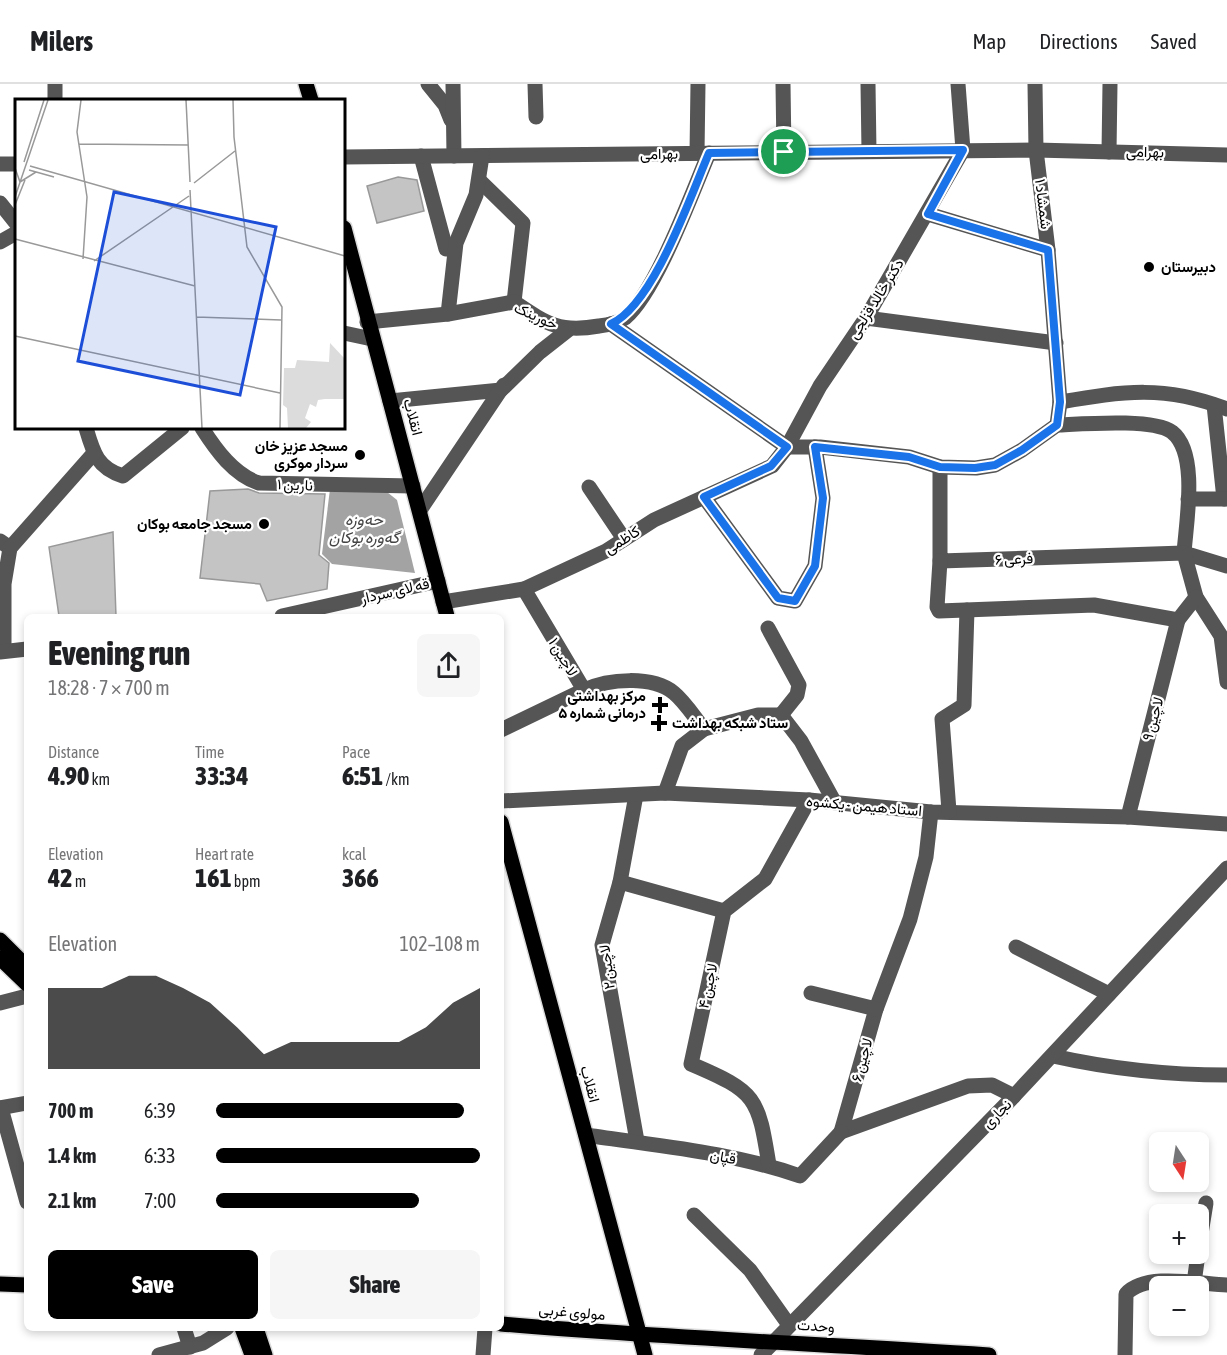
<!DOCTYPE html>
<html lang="en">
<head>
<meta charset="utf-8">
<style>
	:root { --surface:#fff; --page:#f6f6f6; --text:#202124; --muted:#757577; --line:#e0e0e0; --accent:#000 }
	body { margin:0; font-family:"Asap Condensed",Vazirmatn,sans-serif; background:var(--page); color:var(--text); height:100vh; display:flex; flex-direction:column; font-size:22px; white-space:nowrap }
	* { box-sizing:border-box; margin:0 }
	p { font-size:20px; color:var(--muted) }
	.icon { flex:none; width:33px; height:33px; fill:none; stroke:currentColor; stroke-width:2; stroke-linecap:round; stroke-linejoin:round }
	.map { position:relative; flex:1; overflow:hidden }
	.panel { position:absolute; left:24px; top:530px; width:480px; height:717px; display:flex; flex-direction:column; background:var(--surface); border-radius:9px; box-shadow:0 3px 9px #0003 }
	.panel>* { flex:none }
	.needle { width:39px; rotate:168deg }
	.controls { position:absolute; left:1149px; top:1048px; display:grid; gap:12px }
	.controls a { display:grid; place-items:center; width:60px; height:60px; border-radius:9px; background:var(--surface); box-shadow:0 3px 9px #0003; font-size:30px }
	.pin { position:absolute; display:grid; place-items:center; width:51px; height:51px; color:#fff; margin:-26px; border:3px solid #fff; border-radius:50%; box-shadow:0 2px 6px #0007 }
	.round { display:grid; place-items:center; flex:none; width:63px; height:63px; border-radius:9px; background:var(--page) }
	.head { display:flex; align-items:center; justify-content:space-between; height:102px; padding:0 24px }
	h1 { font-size:33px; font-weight:800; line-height:45px }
	.metrics { display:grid; grid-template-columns:repeat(3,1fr); gap:9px; height:102px; padding:6px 24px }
	.metrics div { display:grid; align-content:center }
	.metrics b { font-size:26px; font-weight:800 }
	.metrics small { font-size:16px; font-weight:400 }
	.metrics p { font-size:16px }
	.chart { height:168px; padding:12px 24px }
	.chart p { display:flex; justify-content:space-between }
	.chart svg { width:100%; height:108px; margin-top:6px; fill:var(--accent); opacity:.7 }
	.cta { display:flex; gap:12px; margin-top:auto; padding:12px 24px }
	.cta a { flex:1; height:69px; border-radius:9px; background:var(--accent); color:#fff; font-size:24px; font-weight:800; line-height:69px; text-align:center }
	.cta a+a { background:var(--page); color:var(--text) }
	ul { padding:0 24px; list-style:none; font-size:20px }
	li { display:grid; grid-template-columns:96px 72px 1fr; align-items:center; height:45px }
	li i { height:15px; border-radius:8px; background:var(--accent) }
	header { display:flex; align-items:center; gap:36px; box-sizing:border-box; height:84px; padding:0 30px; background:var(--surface); border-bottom:2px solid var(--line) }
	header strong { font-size:28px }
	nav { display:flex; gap:33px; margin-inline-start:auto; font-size:21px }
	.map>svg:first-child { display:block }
	.water { fill:#a3a3a3 }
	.building { fill:#c4c4c4; stroke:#999; stroke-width:1.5 }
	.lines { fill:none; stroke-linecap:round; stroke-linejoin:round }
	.major-casing { stroke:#dbdbdb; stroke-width:18 }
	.minor { stroke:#555; stroke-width:15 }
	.major { stroke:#000; stroke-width:15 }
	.route-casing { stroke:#fff; stroke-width:12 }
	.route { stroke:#1a73e8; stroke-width:8 }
	.poi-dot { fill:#000; stroke:#fff; stroke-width:2 }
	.labels { text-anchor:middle; stroke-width:4.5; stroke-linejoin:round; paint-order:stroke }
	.street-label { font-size:15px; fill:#000; stroke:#fff }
	.poi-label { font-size:15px; font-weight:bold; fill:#000; stroke:#fff; text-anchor:end }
	.water-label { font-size:16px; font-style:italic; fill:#444; stroke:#fff }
	.inset-road { fill:none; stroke:#999; stroke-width:1.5 }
	.view { fill:#1d4ed8; fill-opacity:0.15; stroke:#1d4ed8; stroke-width:3 }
	.inset-edge { fill:none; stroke:#000; stroke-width:3 }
</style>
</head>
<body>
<header>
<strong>Milers</strong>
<nav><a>Map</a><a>Directions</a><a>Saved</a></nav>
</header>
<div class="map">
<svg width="1227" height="1271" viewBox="0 0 1227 1271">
	<rect width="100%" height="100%" fill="#fff"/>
	<path class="water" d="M330,405L387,408L397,416L415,489L332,480L322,470Z"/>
	<g class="building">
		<path d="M398,93L417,96L424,127L377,139L367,102Z"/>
		<path d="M248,405L259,409L325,410L319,471L329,479L327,505L267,517L260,500L200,494L210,407Z"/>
		<path d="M113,448L116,532H59L49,463Z"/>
	</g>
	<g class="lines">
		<g class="major-casing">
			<g id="major">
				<path d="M306,0L311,16"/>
				<path d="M344,144L447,532"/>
				<path d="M501,738L645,1271"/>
				<path d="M0,856L27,883"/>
				<path d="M0,874L27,900"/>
				<path d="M0,1200L27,1201"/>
				<path d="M501,1240C663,1254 826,1260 989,1271"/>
				<path d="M242,1244L252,1271"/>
				<path d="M256,1244L265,1271"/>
			</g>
		</g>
		<g class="minor">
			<path d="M428,0L445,21L451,36"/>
			<path d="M453,0L454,72"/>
			<path d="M535,0L536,33"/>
			<path d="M783,0L784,68"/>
			<path d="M868,0L869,67"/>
			<path d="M55,16V0"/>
			<path d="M1109,68L1110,0"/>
			<path d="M697,69L698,0"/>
			<path d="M421,72L446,165"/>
			<path d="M344,73L1036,66L1227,71"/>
			<path d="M0,80H16"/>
			<path d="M479,96L523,139L514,218"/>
			<path d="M0,119L16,139"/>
			<path d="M928,130L1048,166"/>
			<path d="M0,158L16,149"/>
			<path d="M448,230L456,159L476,111L482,72"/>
			<path d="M866,234L1056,259"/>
			<path d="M367,238L448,230L514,218C547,240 559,249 599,242C608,241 618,239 625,234C656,208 692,109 709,69"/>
			<path d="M611,240L787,363H820L909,373L940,383L976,384L995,381L1022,366L1057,341L1060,318L1048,166L1036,66L1035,0"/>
			<path d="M344,249L372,255"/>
			<path d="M390,317L501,306L540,268L568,246"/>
			<path d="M1060,318C1124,307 1165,301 1227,325"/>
			<path d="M1214,321L1224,415"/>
			<path d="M1057,341C1082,340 1153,334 1172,348C1199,369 1186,439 1184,469L1227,482"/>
			<path d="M86,344C93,368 97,384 123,392L182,344"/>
			<path d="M202,344C216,366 234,391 259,399L413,402"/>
			<path d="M940,383V477L1184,469L1196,513L1221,552L1227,598"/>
			<path d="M589,403L624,455"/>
			<path d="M704,413L778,514L795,517L815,482L823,414L815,363"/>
			<path d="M1188,415H1227"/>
			<path d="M420,426L504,301"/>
			<path d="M0,457L10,464L4,500V567"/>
			<path d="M10,464L94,369"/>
			<path d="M940,477L937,523L939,527L1094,521L1178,536L1196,513"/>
			<path d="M524,505L584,606C608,595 652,591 674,609C685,618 695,634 704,645L758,631H781"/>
			<path d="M443,518L524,505L606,467L654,436L772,382L787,363L820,302L866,234L963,66L958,0"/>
			<path d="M282,532L438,497"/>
			<path d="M768,544L799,601L797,611L781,631"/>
			<path d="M0,568L27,565"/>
			<path d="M781,631L801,657L835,719"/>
			<path d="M501,646L584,606"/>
			<path d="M665,709L682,662L704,645"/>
			<path d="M636,711L620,798L602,861L637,1057"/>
			<path d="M501,717L665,709L809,716L931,728L1128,733L1227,740"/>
			<path d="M949,727L942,635L964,621L967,526"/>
			<path d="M931,728L926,773L910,835L876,925L841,1048L968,1002L992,1001L1014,1012"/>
			<path d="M1128,733L1178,536"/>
			<path d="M620,798L724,827"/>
			<path d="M1016,863L1109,910"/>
			<path d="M811,909L876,925"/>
			<path d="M0,919L27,912"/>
			<path d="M1053,972C1111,985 1167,991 1227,991"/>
			<path d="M0,1024L27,1019"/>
			<path d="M1,1024L27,1118"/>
			<path d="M586,1051C657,1062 731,1068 800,1092L841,1048"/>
			<path d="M769,1081C758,1013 757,1008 691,980L724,827L765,795L809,716"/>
			<path d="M694,1131L750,1186L789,1241"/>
			<path d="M1198,1168L1206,1119"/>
			<path d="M1194,1199L1198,1170"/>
			<path d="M184,1244L190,1263"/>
			<path d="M159,1271L203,1259L227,1244"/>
			<path d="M483,1271L485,1244"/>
			<path d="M761,1271L1014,1012L1227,784"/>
			<path d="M1125,1271L1126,1210C1146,1188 1199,1200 1227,1201"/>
		</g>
		<use href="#major" class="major"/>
	</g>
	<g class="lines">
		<g class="route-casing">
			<path id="route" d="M963,66L928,130L1048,166L1060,318L1057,341L1022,366L995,381L975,384L940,383L909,373L815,363L823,414L815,482L795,517L778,514L704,413L771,382L787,363L611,240C654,220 690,113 709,69Z"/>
		</g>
		<use href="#route" class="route"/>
	</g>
	<g class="poi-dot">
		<circle cx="1149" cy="183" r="6"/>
		<circle cx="360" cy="371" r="6"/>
		<circle cx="264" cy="440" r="6"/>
		<path d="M657 612h6v6h6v6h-6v6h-6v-6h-6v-6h6z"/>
		<path d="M656 630h6v6h6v6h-6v6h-6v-6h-6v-6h6z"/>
	</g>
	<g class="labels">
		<g class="street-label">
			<text transform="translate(1145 68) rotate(1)" y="5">بهرامی</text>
			<text transform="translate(659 70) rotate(-1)" y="5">بهرامی</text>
			<text transform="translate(1043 120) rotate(83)" y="5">شمشاد ۱</text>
			<text transform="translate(876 215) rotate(-58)" y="5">دکتر خالد قزلجی</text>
			<text transform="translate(536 232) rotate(24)" y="5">خورینک</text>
			<text transform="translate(413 333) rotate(75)" y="5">انقلاب</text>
			<text transform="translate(295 401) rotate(2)" y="5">نارین ۱</text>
			<text transform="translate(622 456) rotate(-32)" y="5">کاظمی</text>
			<text transform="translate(1014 475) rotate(-2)" y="5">فرعی ۶</text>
			<text transform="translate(395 507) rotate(-13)" y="5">قه لای سردار</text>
			<text transform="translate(563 573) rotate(59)" y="5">لاچین ۱</text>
			<text transform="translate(1153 635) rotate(-74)" y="5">لاچین ۹</text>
			<text transform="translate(864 722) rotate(5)" y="5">استاد هیمن - یکشوه</text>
			<text transform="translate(607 883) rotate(-97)" y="5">لاچین ۲</text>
			<text transform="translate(708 902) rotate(-78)" y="5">لاچین ۴</text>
			<text transform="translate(862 976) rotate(-74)" y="5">لاچین ۶</text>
			<text transform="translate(590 1000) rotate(75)" y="5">انقلاب</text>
			<text transform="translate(997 1030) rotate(-45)" y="5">نجاری</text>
			<text transform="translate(723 1073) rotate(10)" y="5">قپان</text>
			<text transform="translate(572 1228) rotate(5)" y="5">مولوی غربی</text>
			<text transform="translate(816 1242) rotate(4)" y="5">وحدت</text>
		</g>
		<g class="poi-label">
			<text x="1161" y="188" text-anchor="start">دبیرستان</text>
			<text x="348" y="367">مسجد عزیز خان<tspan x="348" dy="17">سردار موکری</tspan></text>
			<text x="252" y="445">مسجد جامعه بوکان</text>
			<text x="646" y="617">مرکز بهداشتی<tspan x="646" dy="17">درمانی شماره ۵</tspan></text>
			<text x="672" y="644" text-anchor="start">ستاد شبکه بهداشت</text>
		</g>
		<g class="water-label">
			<text x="364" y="441">حه‌وزه<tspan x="364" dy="18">گه‌وره بوکان</tspan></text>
		</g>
	</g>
	<g transform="translate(15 15)">
		<rect width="330" height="330" fill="#fff"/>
		<path d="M315,244L330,260V300H310L303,301L301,308L295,305L290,319L296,323L291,329H273L272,309L268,306L269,269H280L282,261L314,263Z" fill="#dcdcdc"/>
		<path class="inset-road" d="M66,1L62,33L72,98L68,160M171,1L175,83M218,1L219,38L232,148L267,208L265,329M64,45L173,46M9,63L29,1M15,67L330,157M0,69L5,83L21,73M14,71L39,78M179,84L220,52M175,91L187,329M0,98L33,1M0,106L10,81M0,140L180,187M79,162L174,97M181,218L266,221M0,237L265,294"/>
		<path class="view" d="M99,93L261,128L225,296L63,262Z"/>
		<rect width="330" height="330" class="inset-edge"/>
	</g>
</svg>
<div class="controls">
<a><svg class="needle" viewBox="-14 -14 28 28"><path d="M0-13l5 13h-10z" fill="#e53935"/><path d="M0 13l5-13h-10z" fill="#757577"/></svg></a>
<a>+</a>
<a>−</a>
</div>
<div class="pin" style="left:784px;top:68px;background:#1e9e55"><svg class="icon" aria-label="arrive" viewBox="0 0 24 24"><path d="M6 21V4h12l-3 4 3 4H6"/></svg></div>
<section class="panel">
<div class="head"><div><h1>Evening run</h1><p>18:28 · 7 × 700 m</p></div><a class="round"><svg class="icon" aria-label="share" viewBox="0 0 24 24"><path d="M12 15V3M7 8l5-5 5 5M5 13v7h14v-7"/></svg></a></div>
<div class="metrics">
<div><p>Distance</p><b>4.90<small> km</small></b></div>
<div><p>Time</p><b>33:34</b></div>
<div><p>Pace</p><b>6:51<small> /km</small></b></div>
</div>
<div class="metrics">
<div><p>Elevation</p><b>42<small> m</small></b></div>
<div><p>Heart rate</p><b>161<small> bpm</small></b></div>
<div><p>kcal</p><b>366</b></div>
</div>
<div class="chart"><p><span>Elevation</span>102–108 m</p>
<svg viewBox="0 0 160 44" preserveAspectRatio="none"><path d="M0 44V11L10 11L20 11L30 6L40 6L50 11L60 17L70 27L80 38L90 33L100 33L110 33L120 33L130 33L140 27L150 17L160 11V44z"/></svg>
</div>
<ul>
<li><b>700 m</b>6:39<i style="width:94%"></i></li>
<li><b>1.4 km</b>6:33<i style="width:100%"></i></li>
<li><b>2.1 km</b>7:00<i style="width:77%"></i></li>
</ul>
<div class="cta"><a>Save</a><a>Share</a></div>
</section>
</div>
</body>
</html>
